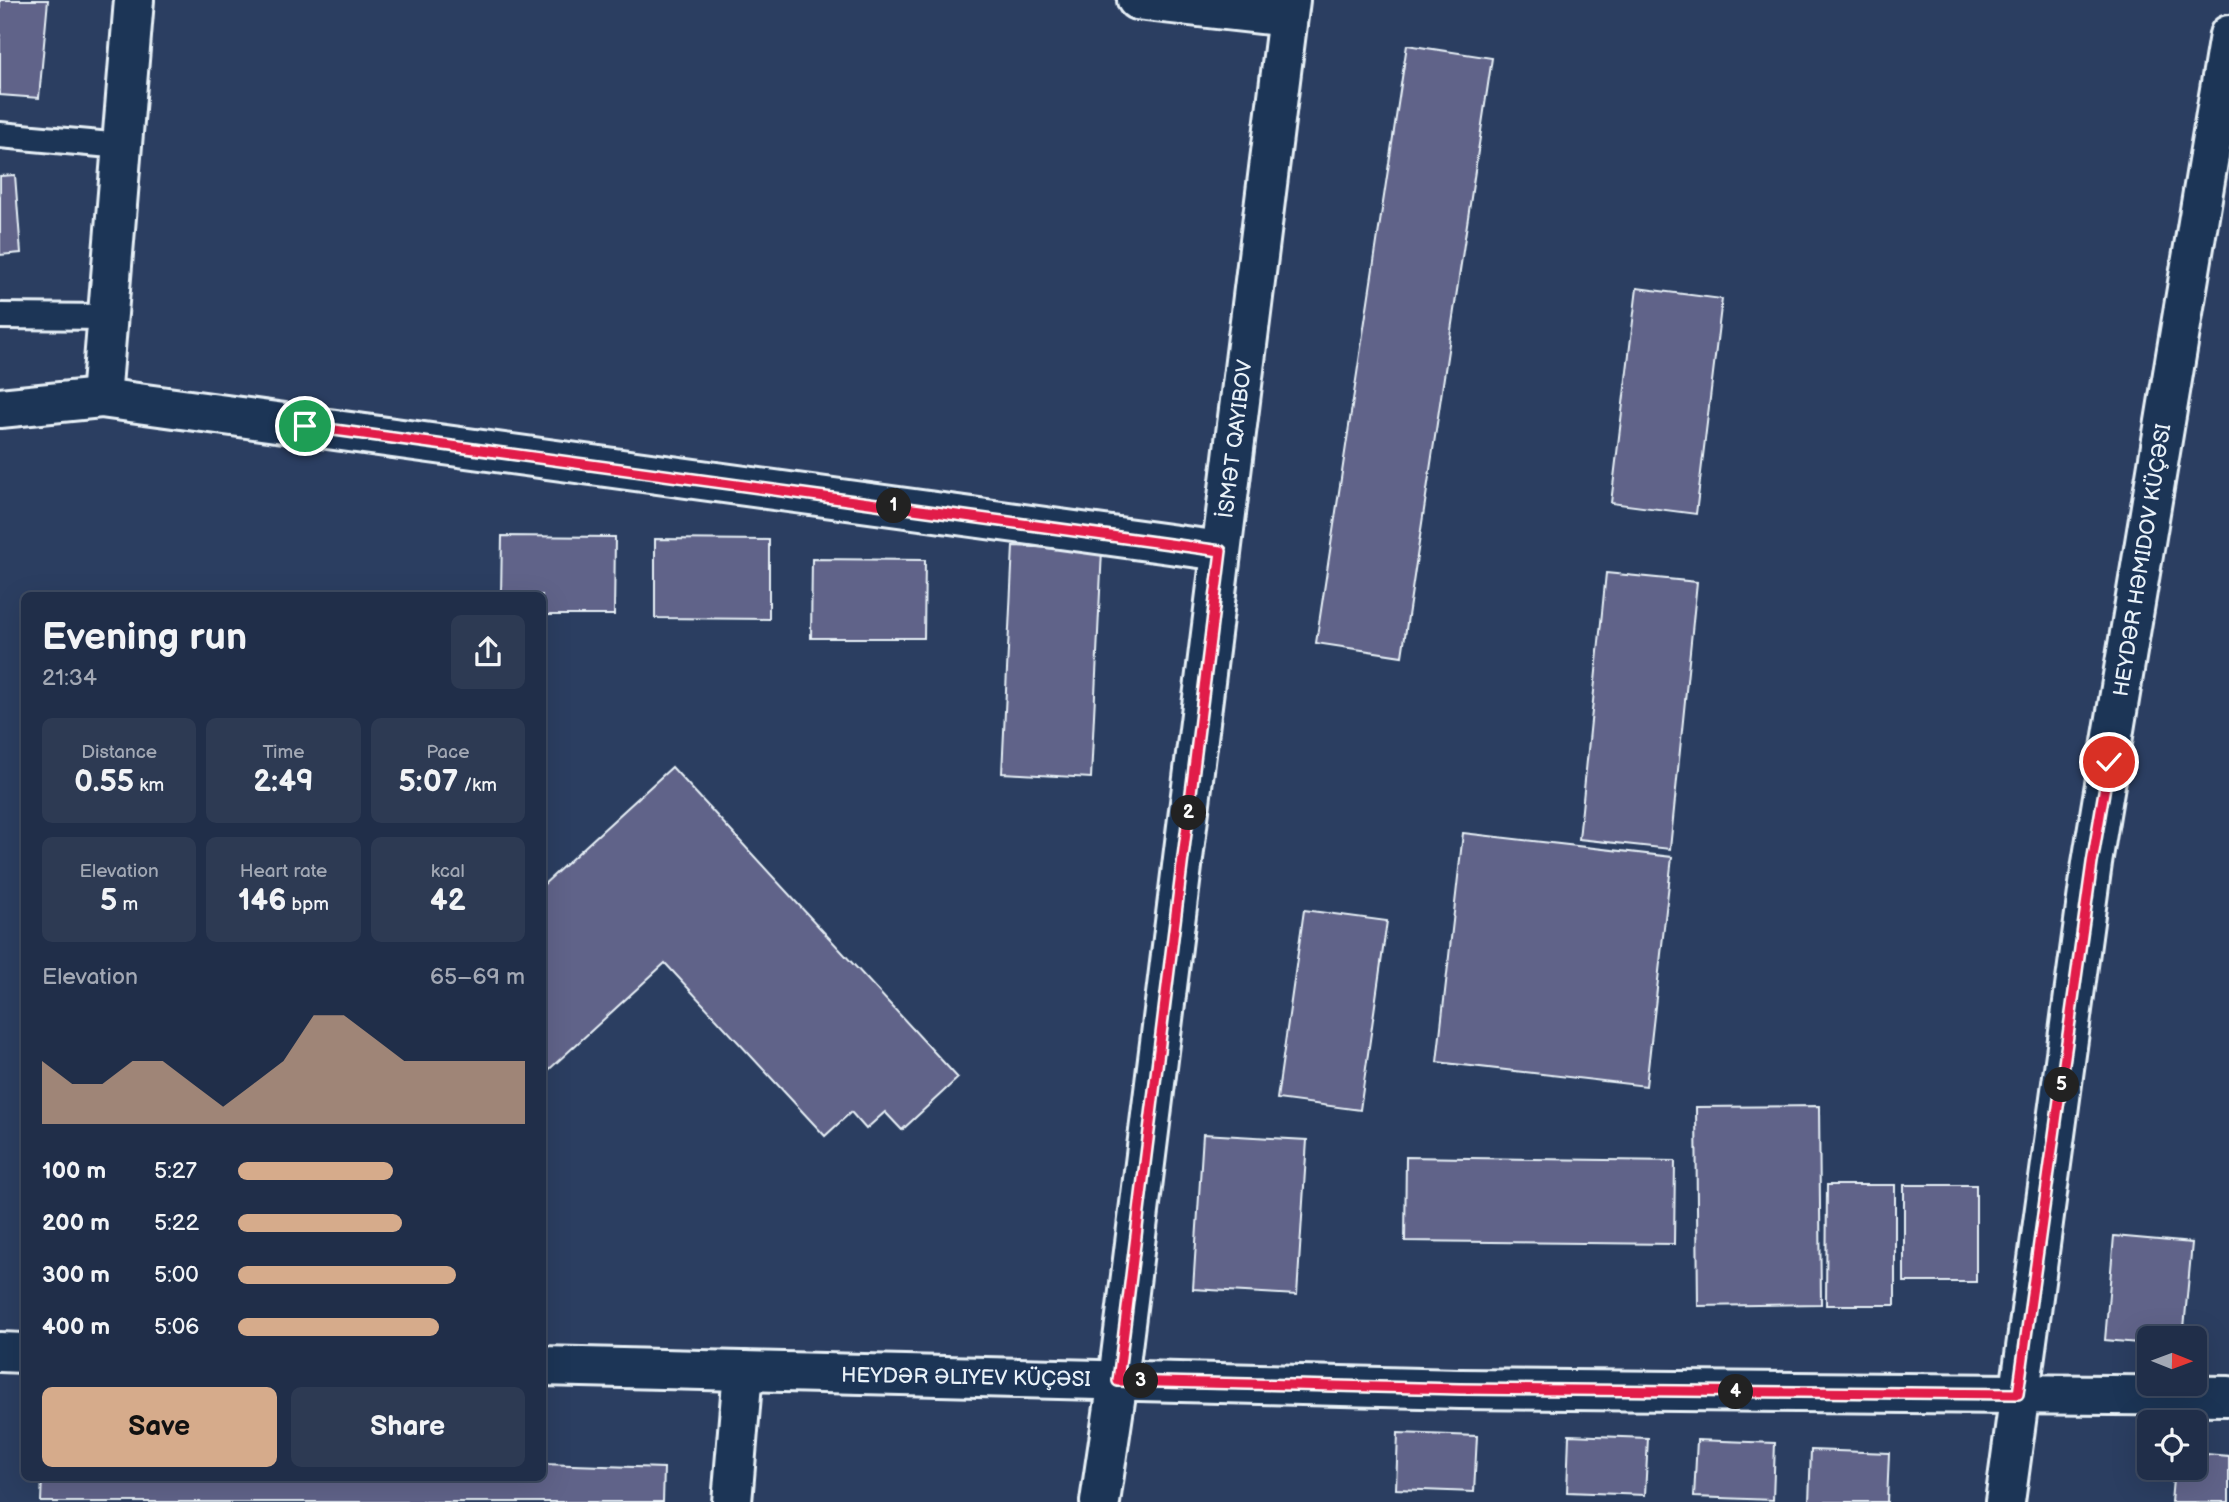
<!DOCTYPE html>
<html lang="en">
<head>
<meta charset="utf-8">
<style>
	:root { --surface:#202e49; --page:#2d3a53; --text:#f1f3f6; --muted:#a2a8b4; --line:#3d4a61; --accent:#d6ab8b }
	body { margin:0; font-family:"Balsamiq Sans",sans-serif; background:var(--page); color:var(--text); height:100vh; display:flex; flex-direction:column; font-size:26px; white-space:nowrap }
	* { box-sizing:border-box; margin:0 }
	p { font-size:23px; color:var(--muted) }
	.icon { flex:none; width:38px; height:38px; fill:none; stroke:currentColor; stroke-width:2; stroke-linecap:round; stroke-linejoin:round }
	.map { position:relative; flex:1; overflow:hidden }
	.drawer { position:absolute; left:21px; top:592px; width:525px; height:889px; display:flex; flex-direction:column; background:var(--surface); border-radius:10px; box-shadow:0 7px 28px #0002,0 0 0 2px var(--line) }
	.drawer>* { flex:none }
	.needle { width:46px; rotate:91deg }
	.controls { position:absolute; left:2137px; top:1326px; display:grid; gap:14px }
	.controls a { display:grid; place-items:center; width:70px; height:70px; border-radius:10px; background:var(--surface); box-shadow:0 7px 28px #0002,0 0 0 2px var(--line); font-size:35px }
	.pin { position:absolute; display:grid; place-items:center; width:60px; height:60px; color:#fff; margin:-30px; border:4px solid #fff; border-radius:50%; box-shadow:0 2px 7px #0007 }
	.km { position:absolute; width:35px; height:35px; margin:-18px; border-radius:50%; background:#222; color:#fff; font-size:19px; line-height:35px; text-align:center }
	.round { display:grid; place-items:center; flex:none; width:74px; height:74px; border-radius:10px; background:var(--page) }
	.headline { display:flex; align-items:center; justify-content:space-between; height:119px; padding:0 21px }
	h1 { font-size:38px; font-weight:600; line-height:52px }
	.stats { display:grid; grid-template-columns:repeat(3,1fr); gap:10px; height:119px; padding:7px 21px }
	.stats div { display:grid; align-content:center; border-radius:10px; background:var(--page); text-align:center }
	.stats b { font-size:30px; font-weight:600 }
	.stats small { font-size:19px; font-weight:400 }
	.stats p { font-size:19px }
	.chart { height:196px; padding:14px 21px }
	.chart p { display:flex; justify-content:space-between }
	.chart svg { width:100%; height:126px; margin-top:7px; fill:var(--accent); opacity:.7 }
	.cta { display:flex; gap:14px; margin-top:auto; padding:14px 21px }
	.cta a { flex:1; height:80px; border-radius:10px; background:var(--accent); color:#111; font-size:28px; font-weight:600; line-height:80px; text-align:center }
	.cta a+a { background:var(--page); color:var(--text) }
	ul { padding:0 21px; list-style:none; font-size:23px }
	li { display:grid; grid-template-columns:112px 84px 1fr; align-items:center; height:52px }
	li i { height:18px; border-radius:9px; background:var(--accent) }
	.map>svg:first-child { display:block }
	.building { fill:#616489; stroke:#e8f1f8; stroke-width:2 }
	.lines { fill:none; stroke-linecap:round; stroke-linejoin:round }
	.lane-casing { stroke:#e8f1f8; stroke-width:30 }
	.street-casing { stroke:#e8f1f8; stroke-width:44 }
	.secondary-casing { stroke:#e8f1f8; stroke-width:44 }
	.lane { stroke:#1d3557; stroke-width:24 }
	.street { stroke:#1d3557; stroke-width:38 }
	.secondary { stroke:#1d3557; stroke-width:38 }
	.route-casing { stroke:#fff; stroke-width:14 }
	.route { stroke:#e11d48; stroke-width:9 }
	.labels { text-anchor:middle; stroke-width:5; stroke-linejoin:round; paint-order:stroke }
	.street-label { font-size:21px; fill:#e8f1f8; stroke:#1d3557 }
</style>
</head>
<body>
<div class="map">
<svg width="2229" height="1502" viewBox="0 0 2229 1502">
	<rect width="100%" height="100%" fill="#2b3e61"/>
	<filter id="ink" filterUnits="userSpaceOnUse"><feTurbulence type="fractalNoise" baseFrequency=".0143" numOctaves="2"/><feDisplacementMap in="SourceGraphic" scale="14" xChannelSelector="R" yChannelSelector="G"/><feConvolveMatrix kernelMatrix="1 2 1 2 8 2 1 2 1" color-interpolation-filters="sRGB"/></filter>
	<g filter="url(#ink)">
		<g class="building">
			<path d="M0,0H48L39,98L0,95Z"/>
			<path d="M1407,45L1492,58L1402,656L1316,643Z"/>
			<path d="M15,175L21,253L0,255V176Z"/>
			<path d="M1637,288L1722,299L1696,514L1611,503Z"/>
			<path d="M502,536L615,537L614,615H542V595H501Z"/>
			<path d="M655,539L769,540V619L655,618Z"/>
			<path d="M1013,546L1102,550L1091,778L1002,773Z"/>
			<path d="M812,559L925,560L924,638H811Z"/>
			<path d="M1606,573L1697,582L1670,849L1579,839Z"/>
			<path d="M672,767L958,1078L902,1130L885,1112L866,1129L851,1112L825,1136L665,963L542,1076V886Z"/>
			<path d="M1463,833L1672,857L1646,1086L1437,1062Z"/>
			<path d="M1304,910L1387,921L1360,1110L1277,1099Z"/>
			<path d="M1819,1106L1821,1304L1698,1306L1696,1107Z"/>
			<path d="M1203,1134L1307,1140L1297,1295L1193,1289Z"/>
			<path d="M1406,1157L1675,1161L1674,1244L1405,1241Z"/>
			<path d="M1827,1185H1895V1305H1826Z"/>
			<rect x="1904" y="1185" width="72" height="97"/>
			<path d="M2114,1236L2192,1243L2183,1339H2149V1344L2105,1340Z"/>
			<path d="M1398,1433L1477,1436L1474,1492L1396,1489Z"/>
			<path d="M1569,1435L1648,1438L1645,1495L1567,1492Z"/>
			<path d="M1697,1440L1775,1443L1773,1500L1694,1497Z"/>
			<path d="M1811,1450L1889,1453L1887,1502H1809Z"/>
			<path d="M2194,1453L2229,1456V1502H2171L2174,1468H2194Z"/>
			<path d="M542,1464L664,1468L663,1502H41L42,1477H542Z"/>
		</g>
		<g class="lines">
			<g class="lane-casing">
				<g id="lane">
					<path d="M0,135L122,146"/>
					<path d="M0,316L108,317"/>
				</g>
			</g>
			<g class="street-casing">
				<g id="street">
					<path d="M1137,0L1287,17"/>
					<path d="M101,398L134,0"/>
					<path d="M0,408L101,398L1221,551"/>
					<path d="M732,1502L743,1371"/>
					<path d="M1100,1502L1118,1380L1290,0"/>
					<path d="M2005,1502L2092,863L2229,35"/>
				</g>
			</g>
			<g class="secondary-casing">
				<g id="secondary">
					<path d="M0,1352L24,1353"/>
					<path d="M542,1366L1460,1389L2229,1396"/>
				</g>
			</g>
			<use href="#lane" class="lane"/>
			<use href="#street" class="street"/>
			<use href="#secondary" class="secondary"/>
		</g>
	</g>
	<g class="lines" filter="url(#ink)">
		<g class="route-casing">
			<path id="route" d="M305,426L1221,551L1118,1381L1460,1389L2018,1394L2092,863L2109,762"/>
		</g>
		<use href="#route" class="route"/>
	</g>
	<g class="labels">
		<g class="street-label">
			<text transform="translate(1235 439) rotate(-83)" y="7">İSMƏT QAYIBOV</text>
			<text transform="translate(2142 560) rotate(-81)" y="7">HEYDƏR HƏMIDOV KÜÇƏSI</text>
			<text transform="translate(966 1377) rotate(1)" y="7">HEYDƏR ƏLIYEV KÜÇƏSI</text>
		</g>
	</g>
</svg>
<div class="controls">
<a><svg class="needle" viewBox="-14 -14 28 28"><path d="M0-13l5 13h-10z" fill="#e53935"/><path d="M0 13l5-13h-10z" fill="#a2a8b4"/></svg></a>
<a><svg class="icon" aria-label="locate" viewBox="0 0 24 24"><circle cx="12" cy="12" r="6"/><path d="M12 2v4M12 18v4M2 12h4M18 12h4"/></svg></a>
</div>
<div class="pin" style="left:305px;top:426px;background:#1e9e55"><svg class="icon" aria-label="arrive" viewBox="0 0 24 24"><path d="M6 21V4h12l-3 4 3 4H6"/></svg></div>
<div class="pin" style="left:2109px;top:762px;background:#d93025"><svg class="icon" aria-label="check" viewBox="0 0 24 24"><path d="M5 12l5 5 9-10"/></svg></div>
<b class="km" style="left:894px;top:506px">1</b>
<b class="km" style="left:1189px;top:813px">2</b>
<b class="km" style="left:1141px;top:1381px">3</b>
<b class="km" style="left:1736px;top:1392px">4</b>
<b class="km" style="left:2062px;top:1085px">5</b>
<section class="drawer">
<div class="headline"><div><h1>Evening run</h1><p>21:34</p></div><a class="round"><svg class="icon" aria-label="share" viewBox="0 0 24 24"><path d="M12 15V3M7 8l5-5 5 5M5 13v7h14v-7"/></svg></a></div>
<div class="stats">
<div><p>Distance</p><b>0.55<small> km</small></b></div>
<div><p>Time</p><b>2:49</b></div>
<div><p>Pace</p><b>5:07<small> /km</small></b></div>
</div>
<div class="stats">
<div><p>Elevation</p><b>5<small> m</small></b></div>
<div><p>Heart rate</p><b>146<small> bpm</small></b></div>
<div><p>kcal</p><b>42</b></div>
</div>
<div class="chart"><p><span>Elevation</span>65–69 m</p>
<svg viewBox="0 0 160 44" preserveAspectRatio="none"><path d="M0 44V22L10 30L20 30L30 22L40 22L50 30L60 38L70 30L80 22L90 6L100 6L110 14L120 22L130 22L140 22L150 22L160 22V44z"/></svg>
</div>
<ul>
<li><b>100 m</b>5:27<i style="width:54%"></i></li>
<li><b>200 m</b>5:22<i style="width:57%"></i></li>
<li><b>300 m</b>5:00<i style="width:76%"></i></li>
<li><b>400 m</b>5:06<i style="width:70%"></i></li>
</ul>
<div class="cta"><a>Save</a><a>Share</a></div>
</section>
</div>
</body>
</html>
